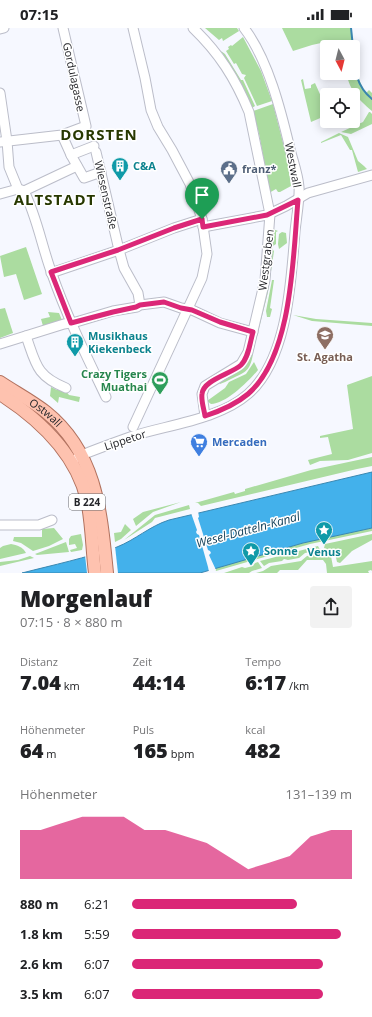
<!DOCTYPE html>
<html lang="de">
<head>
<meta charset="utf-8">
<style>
	:root { --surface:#fff; --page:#f2f2f2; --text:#202124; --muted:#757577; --accent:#db2777 }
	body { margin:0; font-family:"Open Sans",sans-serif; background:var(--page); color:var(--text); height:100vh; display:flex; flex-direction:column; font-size:15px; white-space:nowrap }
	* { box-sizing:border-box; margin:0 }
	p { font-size:13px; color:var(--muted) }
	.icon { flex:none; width:22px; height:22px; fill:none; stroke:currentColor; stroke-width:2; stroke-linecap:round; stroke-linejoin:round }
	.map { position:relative; height:545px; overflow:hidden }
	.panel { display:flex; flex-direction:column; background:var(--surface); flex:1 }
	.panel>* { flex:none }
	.needle { width:26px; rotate:173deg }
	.tools { position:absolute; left:320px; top:12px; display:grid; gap:8px }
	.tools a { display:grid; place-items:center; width:40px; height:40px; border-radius:4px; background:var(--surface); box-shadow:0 2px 10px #0003; font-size:20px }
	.pin { position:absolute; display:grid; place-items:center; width:34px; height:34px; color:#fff; margin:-41px -17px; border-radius:50% 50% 50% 0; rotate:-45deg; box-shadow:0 0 4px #0007 }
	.pin .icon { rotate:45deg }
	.round { display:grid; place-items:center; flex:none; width:42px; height:42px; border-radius:4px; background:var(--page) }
	.overview { display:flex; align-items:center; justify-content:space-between; height:68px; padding:0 20px }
	h1 { font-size:22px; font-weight:800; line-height:30px }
	.metrics { display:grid; grid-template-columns:repeat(3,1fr); gap:6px; height:68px; padding:4px 20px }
	.metrics div { display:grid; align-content:center }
	.metrics b { font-size:20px; font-weight:800 }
	.metrics small { font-size:11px; font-weight:400 }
	.metrics p { font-size:11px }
	.chart { height:112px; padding:8px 20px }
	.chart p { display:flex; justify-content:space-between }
	.chart svg { width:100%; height:72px; margin-top:4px; fill:var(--accent); opacity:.7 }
	ul { padding:0 20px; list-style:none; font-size:13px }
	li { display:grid; grid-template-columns:64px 48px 1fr; align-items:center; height:30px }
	li i { height:10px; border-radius:5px; background:var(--accent) }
	.status { display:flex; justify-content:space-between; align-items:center; height:28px; padding:0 20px; background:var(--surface); direction:ltr }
	.status svg { height:11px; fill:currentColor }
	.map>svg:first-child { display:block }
	.green { fill:#abdca0 }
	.water { fill:#43b1eb; stroke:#3a87b1 }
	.pier { fill:#f6f8ff }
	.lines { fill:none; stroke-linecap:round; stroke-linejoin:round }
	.stream { stroke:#3a87b1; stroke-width:2 }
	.minor-casing { stroke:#bbbdc9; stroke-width:11 }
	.major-casing { stroke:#b1715e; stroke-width:14 }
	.minor { stroke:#fff; stroke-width:9 }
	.major { stroke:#fec2af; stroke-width:12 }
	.route-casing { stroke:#fff; stroke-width:8 }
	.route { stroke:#db2777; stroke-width:5 }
	.labels { text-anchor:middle; stroke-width:3; stroke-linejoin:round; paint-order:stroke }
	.shield { fill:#fff; stroke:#66676a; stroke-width:1 }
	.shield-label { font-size:10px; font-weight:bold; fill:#25262a }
	.street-label { font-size:11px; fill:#25262a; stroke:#fff }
	.culture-label { font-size:11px; font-weight:bold; fill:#0d838f; stroke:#fff; text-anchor:start }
	.service-label { font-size:11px; font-weight:bold; fill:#4e5e75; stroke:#fff; text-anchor:start }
	.education-label { font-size:11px; font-weight:bold; fill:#785e54; stroke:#fff }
	.leisure-label { font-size:11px; font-weight:bold; fill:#27864d; stroke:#fff; text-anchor:end }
	.shop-label { font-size:11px; font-weight:bold; fill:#366cbe; stroke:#fff; text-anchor:start }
	.water-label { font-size:12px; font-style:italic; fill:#16435b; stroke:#fff }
	.district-label { font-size:15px; font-weight:bold; letter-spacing:1px; fill:#273801; stroke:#fff }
</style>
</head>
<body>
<div class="status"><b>07:15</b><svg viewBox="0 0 49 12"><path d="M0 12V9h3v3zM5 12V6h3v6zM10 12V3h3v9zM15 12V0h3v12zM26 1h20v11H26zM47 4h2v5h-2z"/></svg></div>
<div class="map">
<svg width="372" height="545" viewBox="0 0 372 545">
	<rect width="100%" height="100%" fill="#f6f8ff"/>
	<g class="green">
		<path d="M205,0H237L239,3L223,13L222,10L219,12Z"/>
		<path d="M282,0H352C352,18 355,50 366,65L369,62L372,65V83C357,70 351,64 346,45H353V19H332L330,13L312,17L293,23Z"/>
		<path d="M243,9L261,43L272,73L257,78L244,50L246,47L242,46L236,35L234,36L226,23L229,21L228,19L231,17L232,18Z"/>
		<path d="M221,23L225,26L241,52H243L255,78L252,80L240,54Z"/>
		<path d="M303,51L305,61L311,60V57L315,55L323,73V77L326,84L324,85L325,88L311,94L301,52Z"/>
		<path d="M273,76L287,130L291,158L280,164H278L276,161L269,165V159L259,106L253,83Z"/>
		<path d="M369,84H370L372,86V96L351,106L341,104L363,94Z"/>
		<path d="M339,105L348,109L358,133L364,138L367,141L358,144L352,122H350L341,107L321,115V114Z"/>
		<path d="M273,201L278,203L276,204V216L273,218V222L274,223L268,264L253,324H251Z"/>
		<path d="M282,204L286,205L287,215L279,221L278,216L279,206Z"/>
		<path d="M26,219L42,266L24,272L16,246L4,249L0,228Z"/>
		<path d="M272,252H274L270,280L272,281L270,289H267L266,283Z"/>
		<path d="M5,280L13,305L0,310V281Z"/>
		<path d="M48,284L59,285L62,292L43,298L41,291L50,289Z"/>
		<path d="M293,287L316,291L372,295V298L312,293Z"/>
		<path d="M251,325L253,326C250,343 246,344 231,351C227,353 223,355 220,356L218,353Z"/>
		<path d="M254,334L258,342C249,353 226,376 211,376L207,373L225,360L229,354L246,346Z"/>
		<path d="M372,348V425L348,432L320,433L310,437L308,432L332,426L328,409L320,410V408L353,401L347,357Z"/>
		<path d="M51,359L57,362L60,360L65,362L69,367L80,369L79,374L59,369L58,375L50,368Z"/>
		<path d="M372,429V438L357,441L201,478L198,475H195L234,464L235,466L245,463V461L311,442Z"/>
		<path d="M181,474L153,484L136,498L133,491L143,484Z"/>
		<path d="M189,477L190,481L155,490L152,494L124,512L155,487Z"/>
		<path d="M125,496L131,502L121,511L115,514L114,505L121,504Z"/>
		<path d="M54,500L63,511L49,518L33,523L21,515L13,513L14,509H42V501Z"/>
		<path d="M372,500V503L310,516L216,543L215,540L313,512Z"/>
		<path d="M81,506L83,517L82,522L71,524L70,522L77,520L75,516L69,517V511L71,508Z"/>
		<path d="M372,506V512L352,523L340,535L337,534L335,525L324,520L325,516Z"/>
		<path d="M66,514L69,524L37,527L35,526Z"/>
		<path d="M11,516C17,517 23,519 26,525L0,531V520L3,518Z"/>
		<path d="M318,518L320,522L305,525L299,530L288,532L284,531L282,533L269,535L264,538L260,533Z"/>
		<path d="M324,525L331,528L333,539L372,533V543L371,542L368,543L369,545H327L326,536L323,532H307L298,542H280L277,545H256L263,543L271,538L301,533L307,528Z"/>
		<path d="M30,528L34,530L0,538V534L18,532Z"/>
		<path d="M258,534L262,540L252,543L249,545H224L242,539L245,540L253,538L255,535Z"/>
	</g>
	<path class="water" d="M372,444V500L303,515L200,545H22C53,537 86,530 117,519C135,512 150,498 169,492Z"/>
	<g class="pier">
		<path d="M198,483L199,489L198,490L208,522L210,523L211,525L209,527L216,542L207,545L209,544L208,539L199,507L197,506L196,504L197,502L191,485L199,483Z"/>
		<path d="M115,518L118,545H87L85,527Z"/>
	</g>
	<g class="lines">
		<g class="stream">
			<path d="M351,0L353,19"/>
			<path d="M353,23C354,42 357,59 372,71"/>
		</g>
		<g class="minor-casing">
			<g id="minor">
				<path d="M193,0C219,25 235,50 249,84L270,186L265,252L248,324L241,336L205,358L202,366L205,388"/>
				<path d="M0,1L4,0"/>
				<path d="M0,65L7,113L9,139L18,161"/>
				<path d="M62,107L71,127L84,150L101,144"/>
				<path d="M0,114L62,107L86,98L63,0"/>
				<path d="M96,124L119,222L124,240L138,265L140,277"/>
				<path d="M71,127L94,118"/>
				<path d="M24,163C37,189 42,219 52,246C67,289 87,329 106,369"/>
				<path d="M24,163L77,138"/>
				<path d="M0,166L18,161L22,162"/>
				<path d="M203,199L267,187L286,178L308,165L372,147"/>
				<path d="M51,245L119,222L174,200L202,191"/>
				<path d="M26,308C36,336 36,348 66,360"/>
				<path d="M0,316L64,296L76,294L113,283L137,279L140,277L164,274L181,280L192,282L220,295L253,304"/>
				<path d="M133,399L202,250L207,226L202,191L190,156L172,122L158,99L151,82L145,50L133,0"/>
				<path d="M77,430L82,427C99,420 116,414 133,408C168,397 220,391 248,366C288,331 291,253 295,204C296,191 300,171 299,159C298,146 293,133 290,121C281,83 268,31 244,0"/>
				<path d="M0,497H39L52,492"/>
			</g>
		</g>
		<g class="major-casing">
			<g id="major">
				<path id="s1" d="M0,354C15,364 32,373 46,384C97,425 101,485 107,545"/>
				<path d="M0,366C39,391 76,425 87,472C92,495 92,522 95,545"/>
			</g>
		</g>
		<use href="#minor" class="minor"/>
		<use href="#major" class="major"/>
	</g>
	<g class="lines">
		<g class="route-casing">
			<path id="route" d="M298,172C293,227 293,327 248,366C235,377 220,383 205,388C204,381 201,373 202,366C203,352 231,346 241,337C249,329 250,314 253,304L220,294L192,282L181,280L164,274L140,277L136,279L113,284L71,295L51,244L118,222L174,200L202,191L203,199L267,187Z"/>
		</g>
		<use href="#route" class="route"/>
	</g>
	<defs>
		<g id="building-pin" transform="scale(0.9)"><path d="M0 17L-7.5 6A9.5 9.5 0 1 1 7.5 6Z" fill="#0f9aa8" stroke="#fff"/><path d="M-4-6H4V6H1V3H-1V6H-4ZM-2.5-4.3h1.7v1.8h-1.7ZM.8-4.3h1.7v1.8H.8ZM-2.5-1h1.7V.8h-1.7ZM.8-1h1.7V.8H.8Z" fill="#fff"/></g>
		<g id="civic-pin" transform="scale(0.9)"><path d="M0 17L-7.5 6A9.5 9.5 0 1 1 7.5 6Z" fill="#5c6f8a" stroke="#fff"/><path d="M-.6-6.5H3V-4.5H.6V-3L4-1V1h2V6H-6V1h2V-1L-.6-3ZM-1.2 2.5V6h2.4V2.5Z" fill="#fff"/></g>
		<g id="school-pin" transform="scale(0.9)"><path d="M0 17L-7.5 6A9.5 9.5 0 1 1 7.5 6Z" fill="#8d6e63" stroke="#fff"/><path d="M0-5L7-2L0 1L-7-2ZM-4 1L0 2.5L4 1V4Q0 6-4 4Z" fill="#fff"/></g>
		<g id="stadium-pin" transform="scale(0.9)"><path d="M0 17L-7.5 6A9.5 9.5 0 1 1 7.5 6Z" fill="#2e9e5b" stroke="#fff"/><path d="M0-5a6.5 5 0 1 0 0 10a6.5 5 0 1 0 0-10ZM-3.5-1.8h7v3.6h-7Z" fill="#fff"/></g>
		<g id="supermarket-pin" transform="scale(0.9)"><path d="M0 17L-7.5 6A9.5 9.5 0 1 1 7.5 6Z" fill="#3f7fe0" stroke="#fff"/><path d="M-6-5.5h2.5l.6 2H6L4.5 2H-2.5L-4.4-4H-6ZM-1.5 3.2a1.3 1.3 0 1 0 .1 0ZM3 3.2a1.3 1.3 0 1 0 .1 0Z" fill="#fff"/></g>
		<g id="sight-pin" transform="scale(0.9)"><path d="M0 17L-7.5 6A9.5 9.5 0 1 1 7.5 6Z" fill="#0f9aa8" stroke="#fff"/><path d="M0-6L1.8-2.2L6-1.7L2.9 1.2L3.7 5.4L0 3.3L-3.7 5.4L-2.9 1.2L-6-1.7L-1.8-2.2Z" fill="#fff"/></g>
	</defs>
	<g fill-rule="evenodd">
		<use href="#building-pin" x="120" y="138"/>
		<use href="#civic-pin" x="229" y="141"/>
		<use href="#school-pin" x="325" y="307"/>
		<use href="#building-pin" x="75" y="314"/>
		<use href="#stadium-pin" x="160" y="352"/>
		<use href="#supermarket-pin" x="199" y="414"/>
		<use href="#sight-pin" x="324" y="502"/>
		<use href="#sight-pin" x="251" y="523"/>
	</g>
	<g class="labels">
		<rect class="shield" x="69" y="466" width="36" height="16" rx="3"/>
		<g class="shield-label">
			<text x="87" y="478">B 224</text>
		</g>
		<g class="street-label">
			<text transform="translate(74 49) rotate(78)" y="4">Gordulagasse</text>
			<text transform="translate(293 137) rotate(79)" y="4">Westwall</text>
			<text transform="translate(106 167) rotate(77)" y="4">Wiesenstraße</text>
			<text transform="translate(266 232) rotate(-83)" y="4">Westgraben</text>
			<text dy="4" stroke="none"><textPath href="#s1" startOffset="55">Ostwall</textPath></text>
			<text transform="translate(125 412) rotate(-18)" y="4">Lippetor</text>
		</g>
		<g class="culture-label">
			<text x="133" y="142">C&amp;A</text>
			<text x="88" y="312">Musikhaus<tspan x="88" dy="13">Kiekenbeck</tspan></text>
			<text x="264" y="527">Sonne</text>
			<text x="324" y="528" text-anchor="middle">Venus</text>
		</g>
		<g class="service-label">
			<text x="242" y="145">franz*</text>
		</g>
		<g class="education-label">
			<text x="325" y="333">St. Agatha</text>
		</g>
		<g class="leisure-label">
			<text x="147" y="350">Crazy Tigers<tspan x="147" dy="13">Muathai</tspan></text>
		</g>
		<g class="shop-label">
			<text x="212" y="418">Mercaden</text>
		</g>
		<g class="water-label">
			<text transform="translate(248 502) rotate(-15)" y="4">Wesel-Datteln-Kanal</text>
		</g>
		<g class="district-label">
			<text x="99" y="112">DORSTEN</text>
			<text x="55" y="177">ALTSTADT</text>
		</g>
	</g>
</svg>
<div class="tools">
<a><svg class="needle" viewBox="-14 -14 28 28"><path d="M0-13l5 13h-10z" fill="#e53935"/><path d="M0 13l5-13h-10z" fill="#757577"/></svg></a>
<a><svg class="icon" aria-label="locate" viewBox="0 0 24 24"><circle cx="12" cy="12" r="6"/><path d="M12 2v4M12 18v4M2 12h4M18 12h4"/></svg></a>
</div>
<div class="pin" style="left:202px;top:191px;background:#1e9e55"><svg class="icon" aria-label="arrive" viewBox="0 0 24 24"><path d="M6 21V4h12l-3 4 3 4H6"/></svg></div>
</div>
<section class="panel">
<div class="overview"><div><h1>Morgenlauf</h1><p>07:15 · 8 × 880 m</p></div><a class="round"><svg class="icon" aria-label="share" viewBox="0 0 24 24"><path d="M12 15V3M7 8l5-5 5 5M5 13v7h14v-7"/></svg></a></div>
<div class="metrics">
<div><p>Distanz</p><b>7.04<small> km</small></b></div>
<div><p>Zeit</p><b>44:14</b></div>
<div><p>Tempo</p><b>6:17<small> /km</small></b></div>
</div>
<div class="metrics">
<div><p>Höhenmeter</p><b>64<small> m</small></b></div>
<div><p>Puls</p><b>165<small> bpm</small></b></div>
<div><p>kcal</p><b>482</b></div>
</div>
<div class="chart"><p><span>Höhenmeter</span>131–139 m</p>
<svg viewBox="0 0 160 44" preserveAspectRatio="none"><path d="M0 44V14L10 14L20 10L30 6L40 6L50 6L60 14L70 14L80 18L90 22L100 30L110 38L120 34L130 30L140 18L150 14L160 14V44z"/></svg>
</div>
<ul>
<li><b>880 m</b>6:21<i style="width:75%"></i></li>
<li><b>1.8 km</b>5:59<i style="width:95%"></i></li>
<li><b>2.6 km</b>6:07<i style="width:87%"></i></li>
<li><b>3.5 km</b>6:07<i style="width:87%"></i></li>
</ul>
</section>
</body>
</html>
